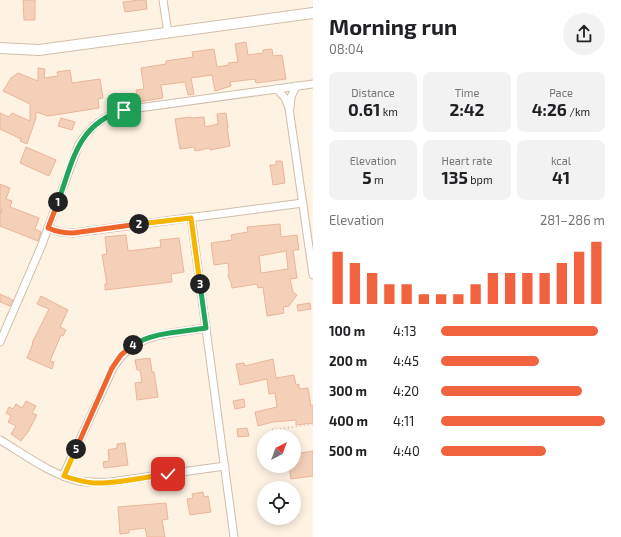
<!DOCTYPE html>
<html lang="en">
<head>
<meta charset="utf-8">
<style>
	:root { --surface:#fff; --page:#f2f2f2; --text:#202124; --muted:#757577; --accent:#f1633f }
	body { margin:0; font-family:"Exo 2",sans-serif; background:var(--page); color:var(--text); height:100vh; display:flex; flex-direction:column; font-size:15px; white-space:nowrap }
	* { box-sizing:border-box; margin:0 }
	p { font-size:13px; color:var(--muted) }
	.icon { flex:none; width:22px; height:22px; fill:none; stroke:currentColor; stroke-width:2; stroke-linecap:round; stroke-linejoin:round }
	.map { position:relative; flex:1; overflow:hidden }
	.panel { display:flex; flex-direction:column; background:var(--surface); width:308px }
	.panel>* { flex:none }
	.needle { width:26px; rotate:41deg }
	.buttons { position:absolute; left:257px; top:429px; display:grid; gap:8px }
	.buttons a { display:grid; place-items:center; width:44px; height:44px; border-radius:50%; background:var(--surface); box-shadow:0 2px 10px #0003; font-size:20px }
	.pin { position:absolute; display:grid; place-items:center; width:34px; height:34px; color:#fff; margin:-17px; border-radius:8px; box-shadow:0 2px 6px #0006 }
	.km { position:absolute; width:20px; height:20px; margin:-10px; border-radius:50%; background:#222; color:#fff; font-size:11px; line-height:20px; text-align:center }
	.round { display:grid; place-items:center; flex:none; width:42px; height:42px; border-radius:21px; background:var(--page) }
	.summary { display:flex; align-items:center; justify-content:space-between; height:68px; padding:0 16px }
	h1 { font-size:22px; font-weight:700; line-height:30px }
	.figures { display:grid; grid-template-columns:repeat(3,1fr); gap:6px; height:68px; padding:4px 16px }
	.figures div { display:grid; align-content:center; border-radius:8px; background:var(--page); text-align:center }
	.figures b { font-size:17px; font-weight:700 }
	.figures small { font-size:11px; font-weight:400 }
	.figures p { font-size:11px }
	.chart { height:112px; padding:8px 16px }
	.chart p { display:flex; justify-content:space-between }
	.chart svg { width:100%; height:72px; margin-top:4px; stroke:var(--accent); stroke-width:6 }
	ul { padding:0 16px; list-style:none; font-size:13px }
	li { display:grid; grid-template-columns:64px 48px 1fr; align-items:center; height:30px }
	li i { height:10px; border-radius:5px; background:var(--accent) }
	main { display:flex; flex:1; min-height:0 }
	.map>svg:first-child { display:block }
	.building { fill:#f5d0b9; stroke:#e9b598; fill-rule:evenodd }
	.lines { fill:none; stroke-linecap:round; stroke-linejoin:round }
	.street-casing { stroke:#d2bcab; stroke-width:9 }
	.secondary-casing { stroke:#d6bca9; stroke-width:12 }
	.path { stroke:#dbb39c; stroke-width:1.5; stroke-dasharray:1 3; stroke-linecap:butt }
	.street { stroke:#fff; stroke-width:7 }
	.secondary { stroke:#fff; stroke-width:10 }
	.split-1-casing { stroke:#fff; stroke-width:8 }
	.split-2-casing { stroke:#fff; stroke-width:8 }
	.split-3-casing { stroke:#fff; stroke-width:8 }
	.split-4-casing { stroke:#fff; stroke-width:8 }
	.split-5-casing { stroke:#fff; stroke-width:8 }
	.split-6-casing { stroke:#fff; stroke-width:8 }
	.split-1 { stroke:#22a559; stroke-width:5 }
	.split-2 { stroke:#f0652b; stroke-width:5 }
	.split-3 { stroke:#f5b400; stroke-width:5 }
	.split-4 { stroke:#22a559; stroke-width:5 }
	.split-5 { stroke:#f0652b; stroke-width:5 }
	.split-6 { stroke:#f5b400; stroke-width:5 }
</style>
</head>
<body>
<main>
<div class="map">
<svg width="313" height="537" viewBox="0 0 313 537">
	<rect width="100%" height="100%" fill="#fef3e3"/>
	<g class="building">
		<path d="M23,0H35V20H24Z"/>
		<path d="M140,0H146L147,9L125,12L123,2Z"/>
		<path d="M246,42L248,55L263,53V50L272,49L273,56L282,55L286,79L256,83L255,79L230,82L231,86L215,91L212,75L191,78L194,94L188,95L185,82L161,85L163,98L138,102L136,90L144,89L141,68L166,64V61L193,57L192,52L214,49L217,67L229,65L228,63L238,62L235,44Z"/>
		<path d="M38,68L45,69L44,78L58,76L57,72L70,70L72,83L100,79L103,98L98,99L99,108L48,116L36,112V118L27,144L20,141L21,139L0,129V113L9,117L12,113L30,121V104L3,91L11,78L18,73L38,81Z"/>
		<path d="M226,113L228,128H227L230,146L210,150V148L195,151L194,147L180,149L175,119L190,117L193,118L204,117L205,127L218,124L217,114Z"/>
		<path d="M61,118L75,122L72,130L58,126Z"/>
		<path d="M26,147L56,160L49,176L20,163Z"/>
		<path d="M276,161H282L285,183L273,185L270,165H276Z"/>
		<path d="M0,184L10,188L6,199L12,201L10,207L39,218L35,229L41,232L38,241L0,226V215L2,209L0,213Z"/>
		<path d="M280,224L281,237L297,235L299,250H293L297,278L290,279L293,292L297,295L289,306L283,307L284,313L267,316L263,287L258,288L257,284L232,288L231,282L228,277L229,272L228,263L214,265L211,243L232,240L231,235L248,232L247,227ZM286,251L288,269L261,273L259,256Z"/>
		<path d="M126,235L128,251L161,247L160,240L179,238L184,272L171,274L172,282L105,290V284H107L102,255L107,254L105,237Z"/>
		<path d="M0,294L13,300L10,306L0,302Z"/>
		<path d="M41,296L68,310L60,327L66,330L63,336L61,335L50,361L54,362L52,369L27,358L33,343H32L49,309L37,304Z"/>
		<path d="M310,303L311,309L298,311L297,305Z"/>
		<path d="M150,358L152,372H154L158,397L137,400L135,383L142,382L140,370H137L135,360Z"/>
		<path d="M273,359L276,378L294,375L296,385L299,384V389L308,388L311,406L313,405V423L296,425V420L273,422L258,426L255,412L277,407L275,393L269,394L267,379L240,385L236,364L244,363L245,366Z"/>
		<path d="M244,399L245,407L235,409L233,401Z"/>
		<path d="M26,401L36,406L32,413L37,415L28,432L21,441L11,434L16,426L8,422L11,416L6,413L9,407L13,409L16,404L22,408Z"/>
		<path d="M247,428L249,436L238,437L237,429Z"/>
		<path d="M125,443L128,465L104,468L103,462L109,461L108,450L117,448V444Z"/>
		<path d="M313,451V476L291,479L289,466H294V454Z"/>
		<path d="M203,492L204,497L208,496L211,512L190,515L187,499L193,498L192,494Z"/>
		<path d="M166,503L168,519L162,520L165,537H147L145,528L129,530V533L120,534L118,507Z"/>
	</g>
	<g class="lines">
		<g class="street-casing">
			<g id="street">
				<path d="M163,0L168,33"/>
				<path d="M277,89L285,98L289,108L313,275"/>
				<path d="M290,108L291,97L296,86"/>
				<path d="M191,217L234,537"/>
				<path d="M48,228L60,232L73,233L303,203"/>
				<path d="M0,342L41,247L79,144C91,126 104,116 124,110L313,84"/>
				<path d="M0,440C24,454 51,475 79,481C89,483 99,482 110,482L225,466"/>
				<path d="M63,476L113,368C134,332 169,334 206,328"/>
			</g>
		</g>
		<g class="secondary-casing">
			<path id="secondary" d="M0,48L39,50L313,13"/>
		</g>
		<path class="path" d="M272,430L313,424"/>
		<use href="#street" class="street"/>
		<use href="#secondary" class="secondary"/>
	</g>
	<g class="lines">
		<g class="split-1-casing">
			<path id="split-1" d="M58,202C73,161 77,124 124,110"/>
		</g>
		<g class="split-2-casing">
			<path id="split-2" d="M58,202L48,228C57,232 64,233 73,233L139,224"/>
		</g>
		<g class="split-3-casing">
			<path id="split-3" d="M139,224L191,218L200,284"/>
		</g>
		<g class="split-4-casing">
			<path id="split-4" d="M133,345C154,332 182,332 206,328L200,284"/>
		</g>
		<g class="split-5-casing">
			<path id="split-5" d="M76,449L112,368L121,355L133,345"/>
		</g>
		<g class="split-6-casing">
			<path id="split-6" d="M76,449L64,476C73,479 83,482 94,483C118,484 144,477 168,474"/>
		</g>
		<use href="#split-1" class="split-1"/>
		<use href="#split-2" class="split-2"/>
		<use href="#split-3" class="split-3"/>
		<use href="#split-4" class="split-4"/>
		<use href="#split-5" class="split-5"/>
		<use href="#split-6" class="split-6"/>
	</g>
</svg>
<div class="buttons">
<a><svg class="needle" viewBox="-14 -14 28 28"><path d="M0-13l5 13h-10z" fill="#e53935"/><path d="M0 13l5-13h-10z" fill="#757577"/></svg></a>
<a><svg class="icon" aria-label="locate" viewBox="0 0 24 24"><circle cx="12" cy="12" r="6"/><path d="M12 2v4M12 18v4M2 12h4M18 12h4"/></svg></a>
</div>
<div class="pin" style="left:124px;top:110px;background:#1e9e55"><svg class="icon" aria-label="arrive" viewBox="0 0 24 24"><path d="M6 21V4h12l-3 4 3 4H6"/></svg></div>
<div class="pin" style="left:168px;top:474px;background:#d93025"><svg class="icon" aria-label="check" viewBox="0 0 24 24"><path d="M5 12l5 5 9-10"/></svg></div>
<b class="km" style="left:58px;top:202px">1</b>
<b class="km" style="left:139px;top:224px">2</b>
<b class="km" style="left:200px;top:284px">3</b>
<b class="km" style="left:133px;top:345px">4</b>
<b class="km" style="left:76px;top:449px">5</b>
</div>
<section class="panel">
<div class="summary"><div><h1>Morning run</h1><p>08:04</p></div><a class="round"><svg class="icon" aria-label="share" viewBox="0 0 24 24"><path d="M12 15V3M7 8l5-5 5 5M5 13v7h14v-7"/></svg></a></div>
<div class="figures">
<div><p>Distance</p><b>0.61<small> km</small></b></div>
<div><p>Time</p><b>2:42</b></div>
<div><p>Pace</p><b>4:26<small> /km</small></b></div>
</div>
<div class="figures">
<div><p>Elevation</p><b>5<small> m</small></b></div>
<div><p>Heart rate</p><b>135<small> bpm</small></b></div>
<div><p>kcal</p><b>41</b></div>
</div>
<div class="chart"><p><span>Elevation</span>281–286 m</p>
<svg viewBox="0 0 160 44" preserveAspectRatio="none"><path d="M5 44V12M15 44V19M25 44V25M35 44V32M45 44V32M55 44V38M65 44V38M75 44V38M85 44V32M95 44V25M105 44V25M115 44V25M125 44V25M135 44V19M145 44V12M155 44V6"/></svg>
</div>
<ul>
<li><b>100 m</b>4:13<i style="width:96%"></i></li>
<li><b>200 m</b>4:45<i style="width:60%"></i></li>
<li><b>300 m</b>4:20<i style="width:86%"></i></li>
<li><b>400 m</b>4:11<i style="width:100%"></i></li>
<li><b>500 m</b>4:40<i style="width:64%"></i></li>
</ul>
</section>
</main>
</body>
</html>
